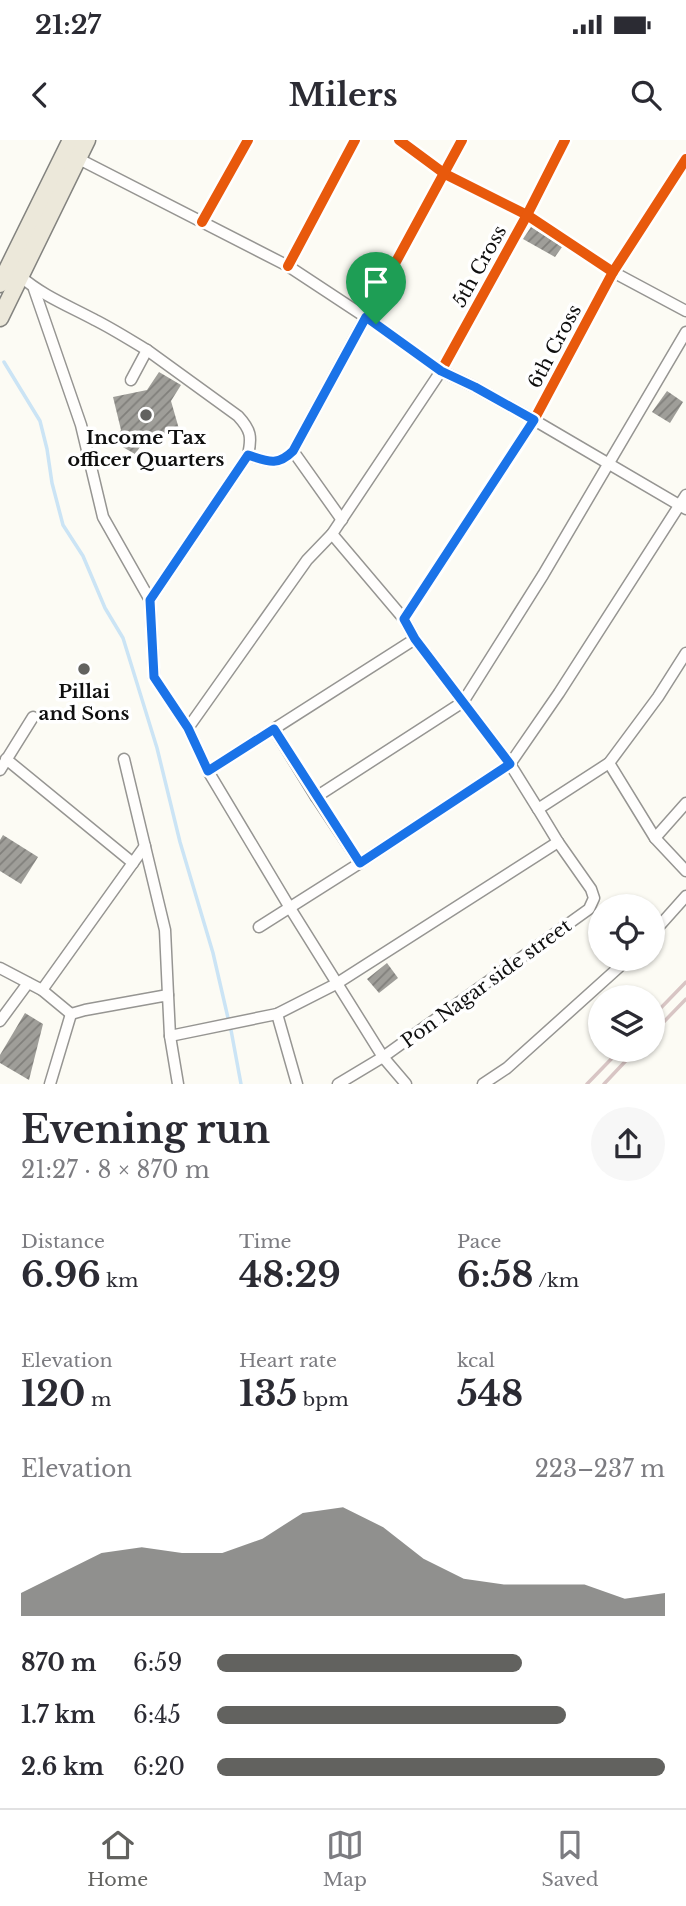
<!DOCTYPE html>
<html lang="en">
<head>
<meta charset="utf-8">
<style>
	:root { --surface:#fff; --page:#f7f7f7; --text:#2b2b33; --muted:#7c7c81; --line:#e1e1e2; --accent:#62625f }
	body { margin:0; font-family:"Libre Baskerville",serif; background:var(--page); color:var(--text); height:100vh; display:flex; flex-direction:column; font-size:26px; white-space:nowrap }
	* { box-sizing:border-box; margin:0 }
	p { font-size:23px; color:var(--muted) }
	.icon { flex:none; width:38px; height:38px; fill:none; stroke:currentColor; stroke-width:2; stroke-linecap:round; stroke-linejoin:round }
	.map { position:relative; height:944px; overflow:hidden }
	.sheet { display:flex; flex-direction:column; background:var(--surface); flex:1 }
	.sheet>* { flex:none }
	.controls { position:absolute; left:588px; top:754px; display:grid; gap:14px }
	.controls a { display:grid; place-items:center; width:77px; height:77px; border-radius:50%; background:var(--surface); box-shadow:0 2px 5px #0004; font-size:35px }
	.pin { position:absolute; display:grid; place-items:center; width:60px; height:60px; color:#fff; margin:-72px -30px; border-radius:50% 50% 50% 0; rotate:-45deg; box-shadow:0 0 7px #0007 }
	.pin .icon { rotate:45deg }
	.round { display:grid; place-items:center; flex:none; width:74px; height:74px; border-radius:37px; background:var(--page) }
	.summary { display:flex; align-items:center; justify-content:space-between; height:119px; padding:0 21px }
	h1 { font-size:38px; font-weight:700; line-height:52px }
	.stats { display:grid; grid-template-columns:repeat(3,1fr); gap:10px; height:119px; padding:7px 21px }
	.stats div { display:grid; align-content:center }
	.stats b { font-size:35px; font-weight:700 }
	.stats small { font-size:19px; font-weight:400 }
	.stats p { font-size:19px }
	.chart { height:196px; padding:14px 21px }
	.chart p { display:flex; justify-content:space-between }
	.chart svg { width:100%; height:126px; margin-top:7px; fill:var(--accent); opacity:.7 }
	ul { padding:0 21px; list-style:none; font-size:23px }
	li { display:grid; grid-template-columns:112px 84px 1fr; align-items:center; height:52px }
	li i { height:18px; border-radius:9px; background:var(--accent) }
	.status { display:flex; justify-content:space-between; align-items:center; height:49px; padding:0 35px; background:var(--surface); direction:ltr }
	.status svg { height:19px; fill:currentColor }
	header { display:flex; justify-content:space-between; align-items:center; height:91px; padding:0 21px; background:var(--surface); font-size:32px; font-weight:700 }
	.tabs { display:flex; justify-content:space-around; align-items:center; height:98px; border-top:2px solid var(--line); background:var(--surface); font-size:19px; color:var(--muted) }
	.tabs a { display:grid; justify-items:center; gap:4px }
	.tabs .on { color:var(--accent) }
	.map>svg:first-child { display:block }
	.lines { fill:none; stroke-linecap:round; stroke-linejoin:round }
	.stream { stroke:#cbe4f5; stroke-width:3.5 }
	.building { fill:url(#building-hatch) }
	.minor-casing { stroke:#969592; stroke-width:13 }
	.primary-casing { stroke:#83837f; stroke-width:19 }
	.minor { stroke:#fffefd; stroke-width:10 }
	.primary { stroke:#ece8da; stroke-width:16 }
	.rail { stroke:#d8c5c4; stroke-width:3.5 }
	.cycleway-casing { stroke:#fff; stroke-width:15 }
	.cycleway { stroke:#e8590c; stroke-width:10 }
	.route-casing { stroke:#fff; stroke-width:14 }
	.route { stroke:#1a73e8; stroke-width:9 }
	.poi-dot { fill:#62625f; stroke:#fff; stroke-width:2.5 }
	.labels { text-anchor:middle; stroke-width:7; stroke-linejoin:round; paint-order:stroke }
	.street-label { font-size:19px; fill:#0f0f0f; stroke:#fff }
	.poi-label { font-size:19px; font-weight:bold; fill:#0f0f0f; stroke:#fff }
</style>
</head>
<body>
<div class="status"><b>21:27</b><svg viewBox="0 0 49 12"><path d="M0 12V9h3v3zM5 12V6h3v6zM10 12V3h3v9zM15 12V0h3v12zM26 1h20v11H26zM47 4h2v5h-2z"/></svg></div>
<header><svg class="icon" aria-label="back" viewBox="0 0 24 24"><path d="M15 5l-7 7 7 7"/></svg>Milers<svg class="icon" aria-label="search" viewBox="0 0 24 24"><circle cx="10" cy="10" r="6"/><path d="M15 15l6 6"/></svg></header>
<div class="map">
<svg width="686" height="944" viewBox="0 0 686 944">
	<defs>
		<pattern id="building-hatch" width="6" height="6" patternUnits="userSpaceOnUse" patternTransform="scale(1.75)"><rect width="6" height="6" fill="#9f9e99"/><path d="M-1 1l2-2M0 6l6-6M5 7l2-2" fill="none" stroke="#807f7b"/></pattern>
	</defs>
	<rect width="100%" height="100%" fill="#fcfbf4"/>
	<g class="lines">
		<g class="stream">
			<path d="M4,222L40,281L47,309L52,343L63,385L83,416L105,468L123,498L157,608L180,702L213,813L228,878"/>
			<path d="M231,890L241,944"/>
		</g>
	</g>
	<g class="building">
		<path d="M531,87L562,107L555,117L523,99Z"/>
		<path d="M159,232L181,245L171,261L179,289L143,303L135,314L114,302L121,290L113,257L147,250Z"/>
		<path d="M667,251L683,262L670,283L652,272Z"/>
		<path d="M3,695L38,717L21,744L0,731V700Z"/>
		<path d="M387,823L398,838L379,853L367,839Z"/>
		<path d="M25,873L43,884L29,940L0,923V915Z"/>
	</g>
	<g class="lines">
		<g class="minor-casing">
			<g id="minor">
				<path d="M399,0L445,34L527,75L613,132L686,171"/>
				<path d="M75,17L288,126L376,184L441,231L475,247L534,280L686,369"/>
				<path d="M202,82L248,0"/>
				<path d="M288,126L355,0"/>
				<path d="M20,136C43,156 69,166 95,180C113,189 130,200 147,210L131,240"/>
				<path d="M34,149L81,285L103,377L150,460L154,537L188,588L208,631L290,768L383,917L338,944"/>
				<path d="M147,210L238,276C251,290 252,297 248,315L150,460"/>
				<path d="M293,311L342,380"/>
				<path d="M248,315C267,321 277,327 293,311L462,0"/>
				<path d="M332,394L404,479L415,499L510,624L538,669L609,623L658,557L686,513"/>
				<path d="M404,479L534,280L613,132L686,19"/>
				<path d="M188,588L307,420L332,394L441,231L527,75L565,0"/>
				<path d="M274,589L316,657"/>
				<path d="M6,619L133,723"/>
				<path d="M124,619L165,790L168,855"/>
				<path d="M609,623L655,698L686,731"/>
				<path d="M0,630L33,577"/>
				<path d="M208,631L415,499"/>
				<path d="M655,698L686,663"/>
				<path d="M360,723L316,657L463,562L543,435L686,192"/>
				<path d="M259,787L360,723L510,624L559,553L686,355"/>
				<path d="M653,793L686,756"/>
				<path d="M0,828L42,850L71,874L85,870L168,855L170,896L178,944"/>
				<path d="M42,850L145,706"/>
				<path d="M277,874L297,944"/>
				<path d="M0,881L28,843"/>
				<path d="M170,896L277,874L336,844L558,702"/>
				<path d="M50,944L71,874"/>
				<path d="M406,944L383,917L589,769L594,758L591,749L558,702L538,669"/>
				<path d="M483,944L507,928L628,819"/>
			</g>
		</g>
		<g class="primary-casing">
			<g id="primary">
				<path d="M0,144L71,0"/>
				<path d="M0,178L87,0"/>
			</g>
		</g>
		<use href="#minor" class="minor"/>
		<use href="#primary" class="primary"/>
		<g class="rail">
			<path d="M653,876L686,842"/>
			<path d="M653,893L686,859"/>
			<path d="M587,944L620,910"/>
			<path d="M604,944L636,910"/>
		</g>
		<g class="cycleway-casing">
			<g id="cycleway">
				<path d="M399,0L445,34L527,75L613,132"/>
				<path d="M202,82L248,0"/>
				<path d="M288,126L355,0"/>
				<path d="M366,177L462,0"/>
				<path d="M441,231L527,75L565,0"/>
				<path d="M404,479L534,280L613,132L686,19"/>
			</g>
		</g>
		<use href="#cycleway" class="cycleway"/>
	</g>
	<g class="lines">
		<g class="route-casing">
			<path id="route" d="M366,177L441,231L475,247L534,280L404,479L415,499L510,624L360,723L274,589L208,631L188,588L154,537L150,460L248,315C267,321 277,327 293,311Z"/>
		</g>
		<use href="#route" class="route"/>
	</g>
	<g class="poi-dot">
		<circle cx="146" cy="275" r="7"/>
		<circle cx="84" cy="529" r="7"/>
	</g>
	<g class="labels">
		<g class="street-label">
			<text transform="translate(479 126) rotate(-61)" y="7">5th Cross</text>
			<text transform="translate(554 206) rotate(-62)" y="7">6th Cross</text>
			<text transform="translate(486 843) rotate(-36)" y="7">Pon Nagar side street</text>
		</g>
		<g class="poi-label">
			<text x="146" y="304">Income Tax<tspan x="146" dy="22">officer Quarters</tspan></text>
			<text x="84" y="558">Pillai<tspan x="84" dy="22">and Sons</tspan></text>
		</g>
	</g>
</svg>
<div class="controls">
<a><svg class="icon" aria-label="locate" viewBox="0 0 24 24"><circle cx="12" cy="12" r="6"/><path d="M12 2v4M12 18v4M2 12h4M18 12h4"/></svg></a>
<a><svg class="icon" aria-label="layers" viewBox="0 0 24 24"><path d="M12 4l9 5-9 5-9-5zM3 14l9 5 9-5"/></svg></a>
</div>
<div class="pin" style="left:376px;top:184px;background:#1e9e55"><svg class="icon" aria-label="arrive" viewBox="0 0 24 24"><path d="M6 21V4h12l-3 4 3 4H6"/></svg></div>
</div>
<section class="sheet">
<div class="summary"><div><h1>Evening run</h1><p>21:27 · 8 × 870 m</p></div><a class="round"><svg class="icon" aria-label="share" viewBox="0 0 24 24"><path d="M12 15V3M7 8l5-5 5 5M5 13v7h14v-7"/></svg></a></div>
<div class="stats">
<div><p>Distance</p><b>6.96<small> km</small></b></div>
<div><p>Time</p><b>48:29</b></div>
<div><p>Pace</p><b>6:58<small> /km</small></b></div>
</div>
<div class="stats">
<div><p>Elevation</p><b>120<small> m</small></b></div>
<div><p>Heart rate</p><b>135<small> bpm</small></b></div>
<div><p>kcal</p><b>548</b></div>
</div>
<div class="chart"><p><span>Elevation</span>223–237 m</p>
<svg viewBox="0 0 160 44" preserveAspectRatio="none"><path d="M0 44V36L10 29L20 22L30 20L40 22L50 22L60 17L70 8L80 6L90 13L100 24L110 31L120 33L130 33L140 33L150 38L160 36V44z"/></svg>
</div>
<ul>
<li><b>870 m</b>6:59<i style="width:68%"></i></li>
<li><b>1.7 km</b>6:45<i style="width:78%"></i></li>
<li><b>2.6 km</b>6:20<i style="width:100%"></i></li>
</ul>
</section>
<nav class="tabs">
<a class="on"><svg class="icon" aria-label="home" viewBox="0 0 24 24"><path d="M3 11l9-7 9 7M6 9v11h12V9"/></svg>Home</a>
<a><svg class="icon" aria-label="map" viewBox="0 0 24 24"><path d="M3 6l6-2 6 2 6-2v14l-6 2-6-2-6 2zM9 4v14M15 6v14"/></svg>Map</a>
<a><svg class="icon" aria-label="saved" viewBox="0 0 24 24"><path d="M7 4h10v16l-5-4-5 4z"/></svg>Saved</a>
</nav>
</body>
</html>
